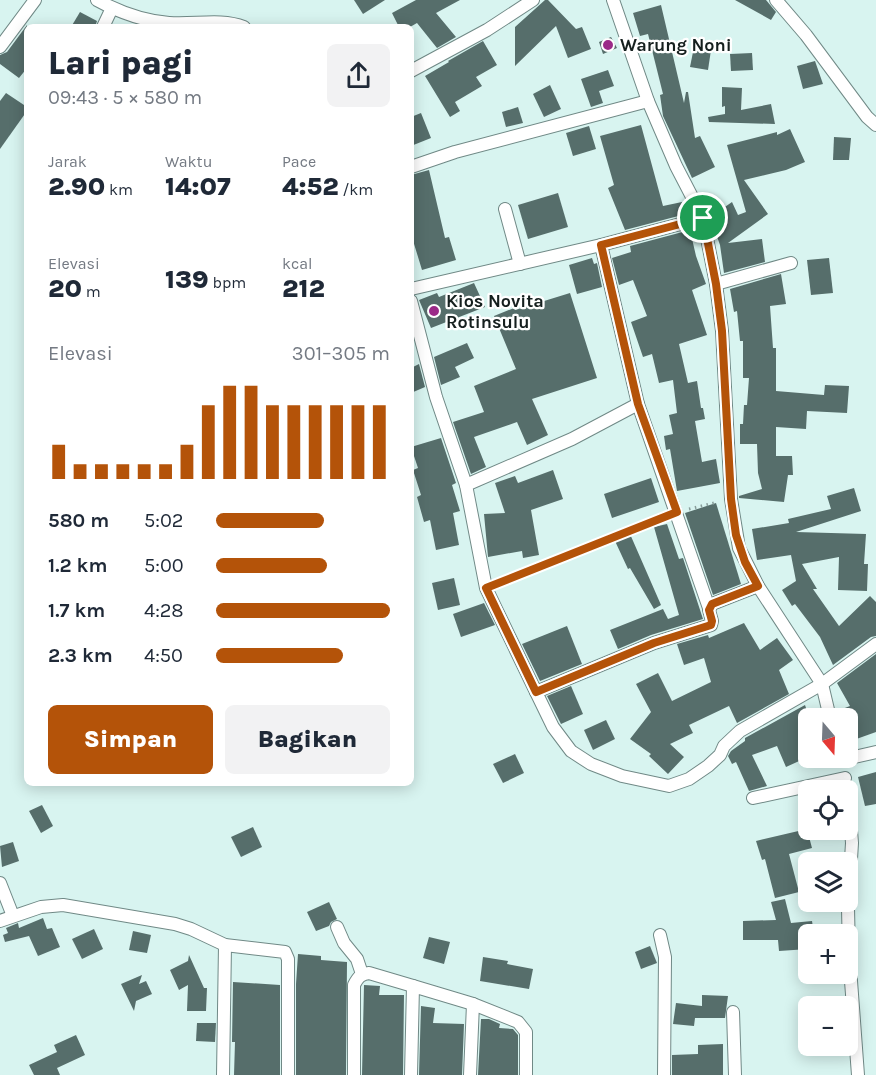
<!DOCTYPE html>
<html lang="id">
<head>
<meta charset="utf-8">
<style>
	:root { --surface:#fff; --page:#f2f2f3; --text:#1f2937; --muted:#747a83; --accent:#b45309 }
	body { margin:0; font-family:Karla,sans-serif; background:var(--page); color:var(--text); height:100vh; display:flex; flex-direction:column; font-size:22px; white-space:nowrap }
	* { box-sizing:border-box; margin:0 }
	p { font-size:20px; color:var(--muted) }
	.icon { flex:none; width:33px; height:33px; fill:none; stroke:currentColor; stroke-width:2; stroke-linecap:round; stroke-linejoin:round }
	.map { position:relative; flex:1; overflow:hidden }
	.drawer { position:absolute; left:24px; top:24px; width:390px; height:762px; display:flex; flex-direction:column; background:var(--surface); border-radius:9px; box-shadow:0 3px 15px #0003 }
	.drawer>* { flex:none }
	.needle { width:39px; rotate:161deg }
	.fabs { position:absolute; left:798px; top:708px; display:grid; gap:12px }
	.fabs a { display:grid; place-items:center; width:60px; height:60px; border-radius:9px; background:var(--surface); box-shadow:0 3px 15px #0003; font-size:30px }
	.pin { position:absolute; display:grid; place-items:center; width:51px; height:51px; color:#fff; margin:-26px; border:3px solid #fff; border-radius:50%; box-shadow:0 2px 6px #0007 }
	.round { display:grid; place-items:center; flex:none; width:63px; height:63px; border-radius:9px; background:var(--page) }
	.overview { display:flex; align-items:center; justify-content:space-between; height:102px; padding:0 24px }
	h1 { font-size:33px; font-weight:800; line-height:45px }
	.figures { display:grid; grid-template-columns:repeat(3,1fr); gap:9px; height:102px; padding:6px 24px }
	.figures div { display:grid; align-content:center }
	.figures b { font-size:26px; font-weight:800 }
	.figures small { font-size:16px; font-weight:400 }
	.figures p { font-size:16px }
	.chart { height:168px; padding:12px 24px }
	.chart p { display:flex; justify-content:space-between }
	.chart svg { width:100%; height:108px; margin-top:6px; stroke:var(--accent); stroke-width:6 }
	.action { display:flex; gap:12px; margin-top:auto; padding:12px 24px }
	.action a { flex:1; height:69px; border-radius:9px; background:var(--accent); color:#fff; font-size:24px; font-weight:800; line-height:69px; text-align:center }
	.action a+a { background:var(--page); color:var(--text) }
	ul { padding:0 24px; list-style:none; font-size:20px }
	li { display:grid; grid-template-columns:96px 72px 1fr; align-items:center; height:45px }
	li i { height:15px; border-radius:8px; background:var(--accent) }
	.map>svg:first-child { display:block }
	.building { fill:#566e6b }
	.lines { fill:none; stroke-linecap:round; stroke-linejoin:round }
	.street-casing { stroke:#708986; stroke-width:14 }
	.path { stroke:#889d9a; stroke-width:3; stroke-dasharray:1.5 4.5; stroke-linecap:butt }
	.street { stroke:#fff; stroke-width:12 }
	.route-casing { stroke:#fff; stroke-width:12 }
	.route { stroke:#b45309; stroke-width:8 }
	.poi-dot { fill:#9b2a88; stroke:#fff; stroke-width:2 }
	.labels { text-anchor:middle; stroke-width:4.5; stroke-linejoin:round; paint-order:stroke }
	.poi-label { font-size:18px; font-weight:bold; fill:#151f1e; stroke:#fff; text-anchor:start }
</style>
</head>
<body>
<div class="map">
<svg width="876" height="1075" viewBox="0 0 876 1075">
	<rect width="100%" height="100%" fill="#d8f4f0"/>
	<g class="building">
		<path d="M354,0H385L363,14Z"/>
		<path d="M416,0H460L436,13L456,37L437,48L417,23L410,27H399L392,13Z"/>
		<path d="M545,0H548L576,29L582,27L591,49L568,58L556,26L515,66V27Z"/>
		<path d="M735,0H766L776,12L771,20Z"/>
		<path d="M661,5L684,103L686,92H688L695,138L700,136L715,167L692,178L663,116L660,95L663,94L648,34L640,36L633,13Z"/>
		<path d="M80,12L97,21L95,27H71Z"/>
		<path d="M27,25V68L19,78L0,64V55L7,52Z"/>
		<path d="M611,37L617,48L603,54L599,42Z"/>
		<path d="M483,41L497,65L476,77L482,86L455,102L460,111L450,117L425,76L449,62L448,61Z"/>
		<path d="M694,47L711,50L708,70L690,67Z"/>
		<path d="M752,53L753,70L731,71L730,54Z"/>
		<path d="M815,61L823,84L803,89L797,66Z"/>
		<path d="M608,70L614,86L599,91L603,103L591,107L581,79Z"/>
		<path d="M550,85L561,109L544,117L533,94Z"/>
		<path d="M722,87L742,88L741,110L771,104L775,124L709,122L708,117L725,114V106L722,107Z"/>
		<path d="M6,93L27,107V111L0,149V101Z"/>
		<path d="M518,107L523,123L506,127L502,112Z"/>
		<path d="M421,113L431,138L411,146V117Z"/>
		<path d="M641,125L663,206L682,202L686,214L625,230L608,188L614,185L600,136Z"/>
		<path d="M589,126L596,149L573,156L566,133Z"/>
		<path d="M790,129L805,162L786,170L744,180L768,214L728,243L762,239L765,262L724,273L720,245L707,208L719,203L722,209L732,202L738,215L746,212L727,145L777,132V135Z"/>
		<path d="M834,137L851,138L849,160H833Z"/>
		<path d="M429,170L445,238L449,237L456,260L422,270L411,234V175Z"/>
		<path d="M558,193L568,227L528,239L518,205Z"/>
		<path d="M690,230L696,256L706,284L692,290L707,335L679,344L688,383L697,381L701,408H703L705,419L695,421L702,462L716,459L720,483L677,491L670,449L666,450L664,436L673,434L669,415L677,413L673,380L659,383L652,354L643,357L631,322L647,316L633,280L619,285L612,258L631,252L630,246Z"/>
		<path d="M592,258L594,264L597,263L602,287L577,294L569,265Z"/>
		<path d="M829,258L833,293L811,295L807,260Z"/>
		<path d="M781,274L786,304L770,306L773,348H776V391L824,395L825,385L849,386L847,413L807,411L806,429L776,427V456H792L793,475H788L784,502L739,498V496L762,489L758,473L757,444H740V424H743L744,405H747L749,378H743V341H740L737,311L734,312L730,289Z"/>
		<path d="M474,283L485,307L431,328L419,300L437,293L439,297Z"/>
		<path d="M570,293L597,378L532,399L548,435L527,445L517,422L474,437L486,467L471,474L453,422L484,412L474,386L516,369L494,316L514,308L515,310Z"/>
		<path d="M467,343L474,358L455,367L460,377L441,385L434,357Z"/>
		<path d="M419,364L425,387L411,393V368Z"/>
		<path d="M441,438L456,483L452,485L460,511L453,513L459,545L436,550L430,520L424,522L417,497L421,495L413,470L418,468L411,447Z"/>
		<path d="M553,470L563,499L531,510L539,555L523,558L522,551L488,557L484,514L505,513L495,483L515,476L518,483Z"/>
		<path d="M651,478L659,502L612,518L604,494Z"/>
		<path d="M854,488L861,511L796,532L866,534L864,564H868L867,591L838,590L839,557L802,564L817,589H813L839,626L870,596L876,602V636L871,637L833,665L820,637L795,604L792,606L782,590L796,581L791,555L757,560L752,529L789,523L788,519L831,509L827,496Z"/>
		<path d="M716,503L741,584L713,595L685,513Z"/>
		<path d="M667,524L679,559L683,558L703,619L651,635L618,649L610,630L663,609L668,619L679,615L654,527Z"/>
		<path d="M630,534L661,605L654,609L630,568L628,569L615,541Z"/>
		<path d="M454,578L460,605L438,610L432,583Z"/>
		<path d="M484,603L495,625L461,637L453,614Z"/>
		<path d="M744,623L760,650L777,638L793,660L779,670L789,694L737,723L729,706L689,725L693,733L670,744L684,757L668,774L649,756L651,754L630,739L651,712L636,684L658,673L672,701L711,682L704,658L684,665L677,644L708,635L709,638Z"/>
		<path d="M567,626L582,664L540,681L522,644Z"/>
		<path d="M876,654V732L848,742V718H838L837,711L850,706L837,683Z"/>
		<path d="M571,686L583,714L561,724L547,696Z"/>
		<path d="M805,705L808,714V757L786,767L777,746L752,755L767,786L749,791L736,762L732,764L728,756L731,751L745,741V738Z"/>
		<path d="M606,720L615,739L593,750L584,730Z"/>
		<path d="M515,754L524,773L503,783L493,764Z"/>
		<path d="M876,772V804L865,806L858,777Z"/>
		<path d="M42,805L53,826L41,833L29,811Z"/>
		<path d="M253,827L262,847L241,857L231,837Z"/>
		<path d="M807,829L812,848L789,854L799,892L775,898L765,859L762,860L756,841Z"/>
		<path d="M13,842L19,861L2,867L0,846Z"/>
		<path d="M785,899L791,923L812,921L814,934H808V949L779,951L778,940H743V921L776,920L771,902Z"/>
		<path d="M329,902L337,919L331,922L329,926L316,931L307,912Z"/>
		<path d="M43,918L47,929L52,928L60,947L38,956L29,936L5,942L3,935L8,933L6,928L18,923L19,928Z"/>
		<path d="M94,929L103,949L82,959L72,939Z"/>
		<path d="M133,931L151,935L147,953L129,950Z"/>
		<path d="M429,937L450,942L444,964L423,958Z"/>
		<path d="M650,946L657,963L641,969L635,952Z"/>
		<path d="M298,954L321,956V960L347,962L346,1075H296V984Z"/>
		<path d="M189,955L204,988H207L206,1011H187L188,985L179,990L170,970L188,961Z"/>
		<path d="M483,957L508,961L507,964L533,969L529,989L480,981Z"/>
		<path d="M142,975L139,984L146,981L152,994L136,1001L134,1011L121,984Z"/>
		<path d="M233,982L280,985V1075H234L235,1042H232Z"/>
		<path d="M364,985L380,986L379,995H404L403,1075H362Z"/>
		<path d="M702,995L728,996L725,1018H695L694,1026L673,1024L676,1003L702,1006Z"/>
		<path d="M421,1006L435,1008L433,1023L464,1024L462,1075H419Z"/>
		<path d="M481,1019H489L500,1024L499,1028L513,1029L518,1035V1075H478Z"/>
		<path d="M197,1023H216L215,1042L196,1041Z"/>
		<path d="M76,1035L85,1055L57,1068L60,1075H34L29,1065L57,1052L54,1045Z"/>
		<path d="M723,1044V1075H672V1055L698,1054V1045Z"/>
	</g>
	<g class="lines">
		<g class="street-casing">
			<g id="street">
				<path d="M97,0C119,12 144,21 169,23C195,25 220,18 244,27"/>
				<path d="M776,0L806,35L867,117L876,125"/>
				<path d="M103,27L112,8"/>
				<path d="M0,47L35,0"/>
				<path d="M411,71L487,30L533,0"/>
				<path d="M411,167L455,152L648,101"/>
				<path d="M505,209L520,264"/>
				<path d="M703,218L716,284L722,331L731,499L739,548L758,586L822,684L830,718"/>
				<path d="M601,245L638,404L709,608"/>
				<path d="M716,284L791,263"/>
				<path d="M411,289L601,245L703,218L676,166L648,101L613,0"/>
				<path d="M411,301L436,397L466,485L486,588L536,692L654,643L711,625L712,621L709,610L712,604L758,586"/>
				<path d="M466,485L572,439L638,404"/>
				<path d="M536,692L553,727L571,751L591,764L622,776L669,786L689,779L708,766L720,755L724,746L740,731L822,684L876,644"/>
				<path d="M841,760L876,752"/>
				<path d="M848,791L852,843L848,908L849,954L858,1075"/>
				<path d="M753,798L845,778"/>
				<path d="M0,883L13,916"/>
				<path d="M0,921L41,907L63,905L175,924L191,929L225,945L285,952L288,959V1075"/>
				<path d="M337,927L344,943L357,959L362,974"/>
				<path d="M660,935L665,957L664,1075"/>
				<path d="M733,1012L735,1075"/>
				<path d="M223,1075L225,945"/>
				<path d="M354,1075V985C358,977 361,974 369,973L413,986"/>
				<path d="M411,1075L413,986L473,1004"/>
				<path d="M470,1075L473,1004L518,1022L526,1032V1075"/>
			</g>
		</g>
		<g class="path">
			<path d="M689,509L718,502"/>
			<path d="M499,583L663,517"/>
		</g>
		<use href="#street" class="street"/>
	</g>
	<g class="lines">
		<g class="route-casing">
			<path id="route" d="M703,218L716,284L722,331L731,499L736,535L745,562L758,586L712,604L709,610L712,621L711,625L654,643L536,692L486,588L677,512L638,404L601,245Z"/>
		</g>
		<use href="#route" class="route"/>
	</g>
	<g class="poi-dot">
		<circle cx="608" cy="45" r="6"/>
		<circle cx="434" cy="311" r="6"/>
	</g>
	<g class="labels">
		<g class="poi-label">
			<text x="620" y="51">Warung Noni</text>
			<text x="446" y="307">Kios Novita<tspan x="446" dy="21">Rotinsulu</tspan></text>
		</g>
	</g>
</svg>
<div class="fabs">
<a><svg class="needle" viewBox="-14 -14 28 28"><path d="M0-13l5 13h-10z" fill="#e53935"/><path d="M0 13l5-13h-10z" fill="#747a83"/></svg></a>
<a><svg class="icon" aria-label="locate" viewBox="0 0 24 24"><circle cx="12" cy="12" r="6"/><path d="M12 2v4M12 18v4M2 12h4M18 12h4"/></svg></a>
<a><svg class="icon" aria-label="layers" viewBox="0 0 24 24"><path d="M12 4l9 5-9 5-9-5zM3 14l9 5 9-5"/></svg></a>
<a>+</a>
<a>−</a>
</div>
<div class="pin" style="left:703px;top:218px;background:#1e9e55"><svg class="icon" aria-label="arrive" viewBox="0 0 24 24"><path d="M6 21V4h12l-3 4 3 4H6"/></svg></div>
<section class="drawer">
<div class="overview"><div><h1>Lari pagi</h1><p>09:43 · 5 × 580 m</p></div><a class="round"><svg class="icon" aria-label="share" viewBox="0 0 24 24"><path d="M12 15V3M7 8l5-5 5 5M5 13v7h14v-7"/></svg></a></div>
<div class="figures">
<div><p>Jarak</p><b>2.90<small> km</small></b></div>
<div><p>Waktu</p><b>14:07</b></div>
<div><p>Pace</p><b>4:52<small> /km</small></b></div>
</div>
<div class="figures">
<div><p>Elevasi</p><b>20<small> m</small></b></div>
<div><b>139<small> bpm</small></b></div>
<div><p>kcal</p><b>212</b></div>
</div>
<div class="chart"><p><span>Elevasi</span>301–305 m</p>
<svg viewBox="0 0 160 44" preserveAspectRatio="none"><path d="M5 44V30M15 44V38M25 44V38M35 44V38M45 44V38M55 44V38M65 44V30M75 44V14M85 44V6M95 44V6M105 44V14M115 44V14M125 44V14M135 44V14M145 44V14M155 44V14"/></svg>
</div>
<ul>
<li><b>580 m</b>5:02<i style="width:62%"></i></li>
<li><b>1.2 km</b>5:00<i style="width:64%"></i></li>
<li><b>1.7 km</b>4:28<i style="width:100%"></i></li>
<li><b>2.3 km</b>4:50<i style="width:73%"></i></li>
</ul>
<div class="action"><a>Simpan</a><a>Bagikan</a></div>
</section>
</div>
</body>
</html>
